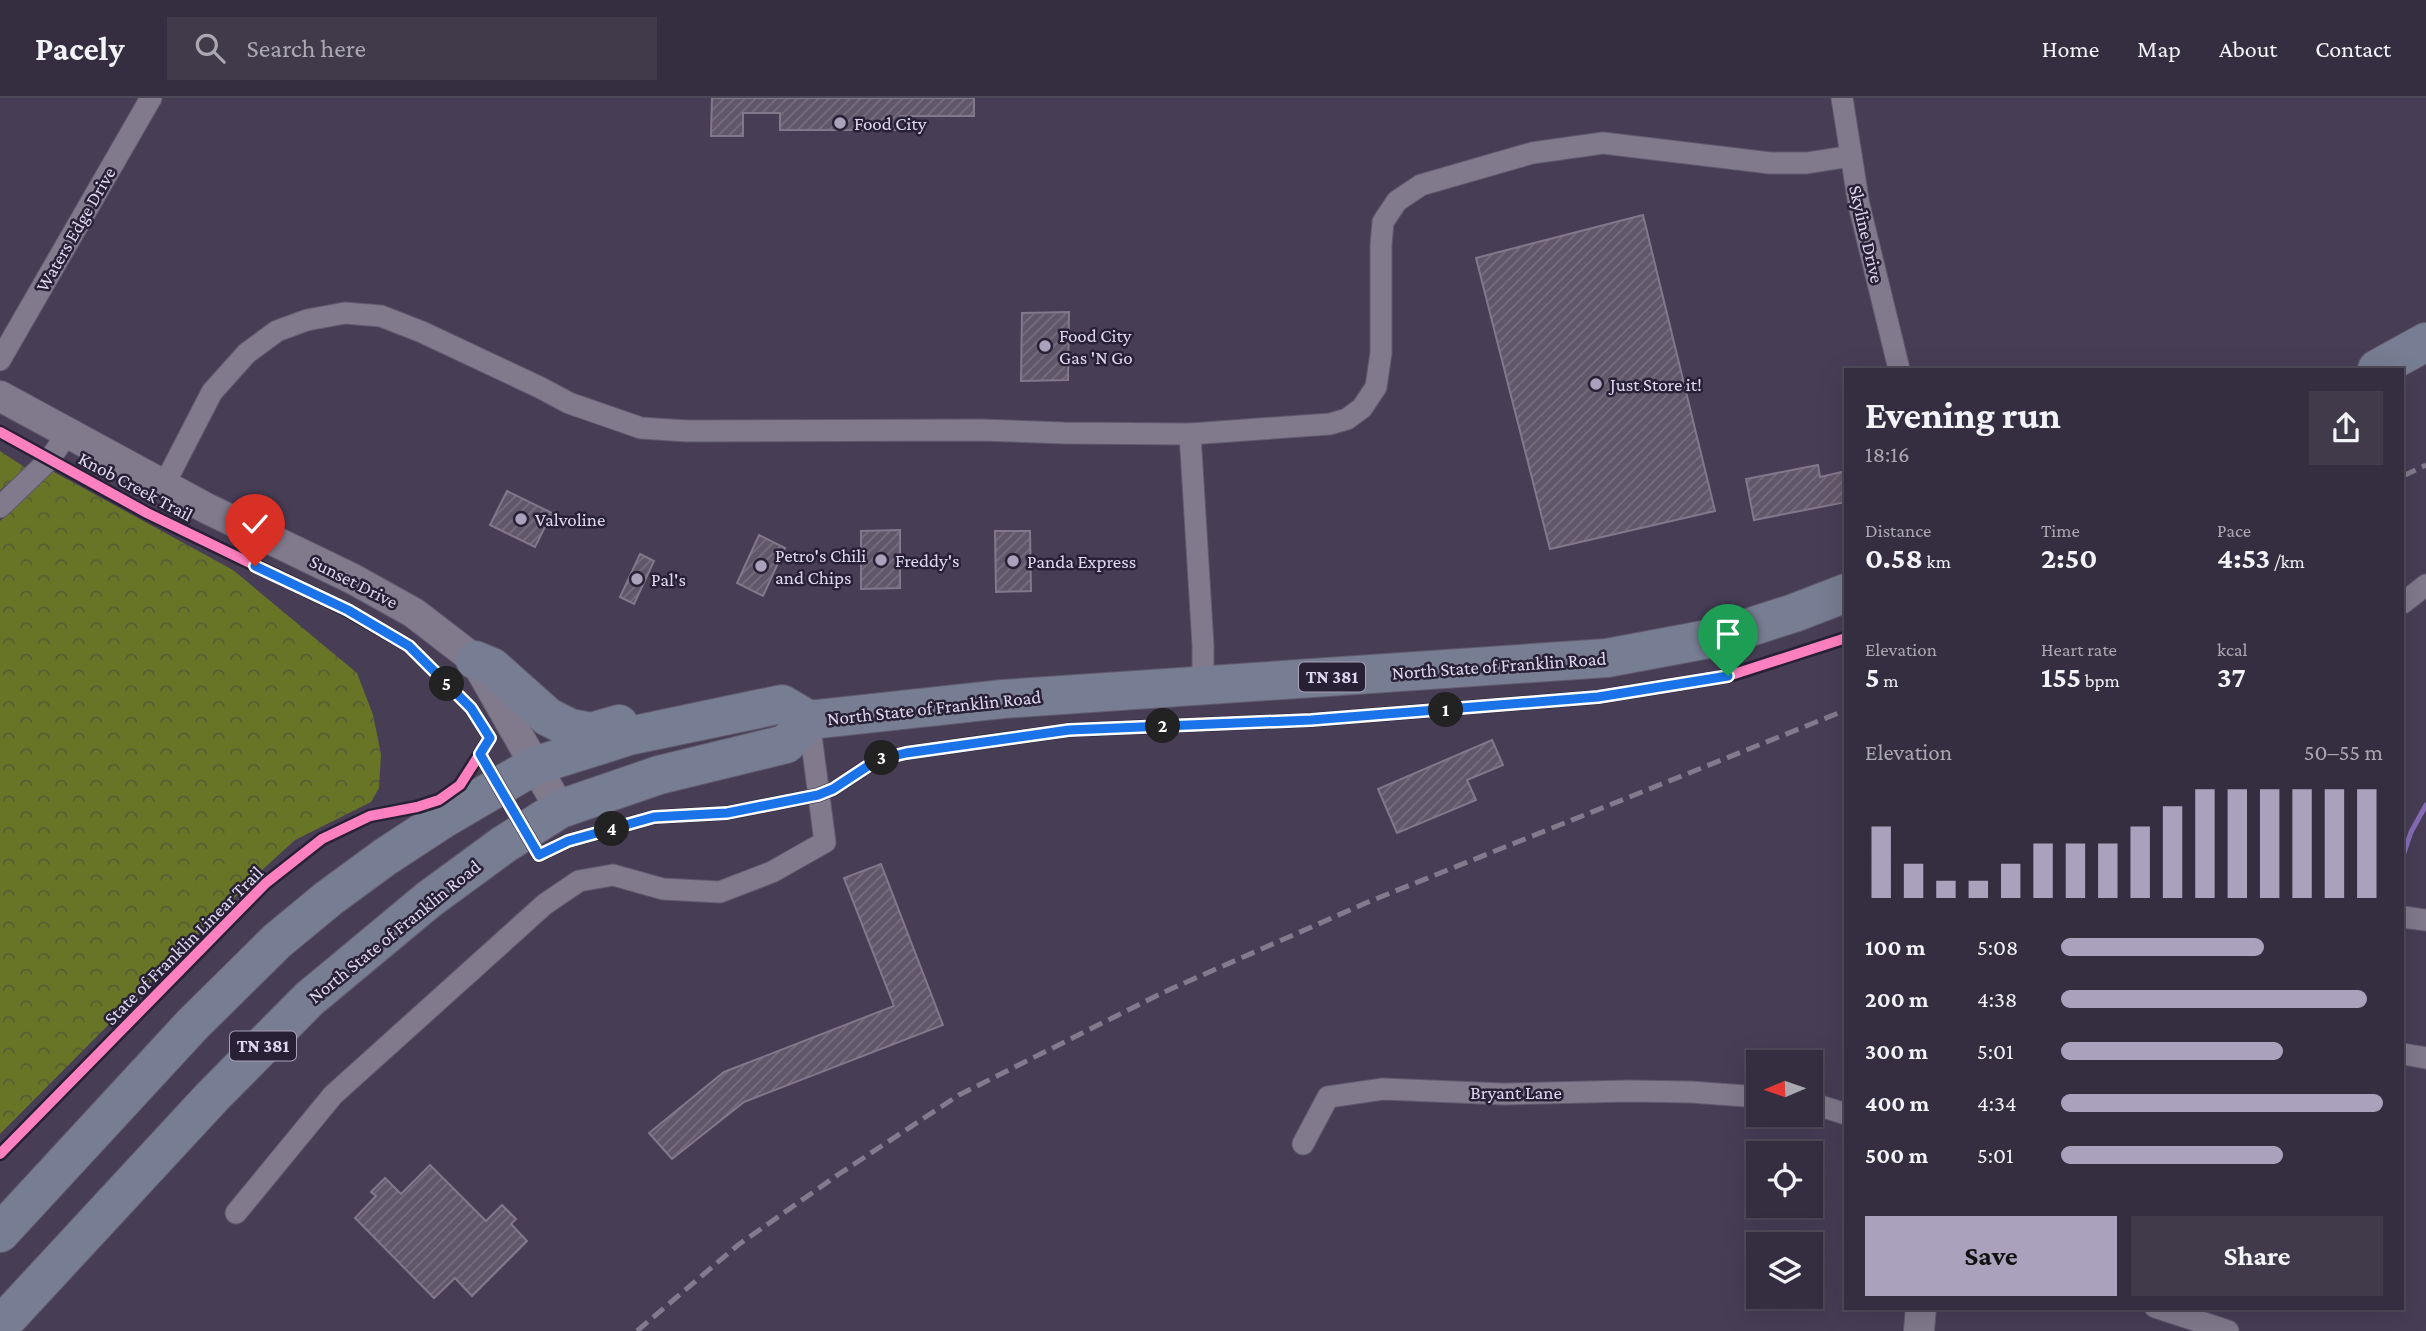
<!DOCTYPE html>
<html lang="en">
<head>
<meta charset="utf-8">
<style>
	:root { --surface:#352e40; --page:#403a4b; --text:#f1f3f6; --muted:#aaa8b1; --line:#4f4a59; --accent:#aaa2bc }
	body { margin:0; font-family:"Crimson Pro",serif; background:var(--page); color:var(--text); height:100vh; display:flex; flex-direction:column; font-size:26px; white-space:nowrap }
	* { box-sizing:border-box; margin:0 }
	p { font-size:23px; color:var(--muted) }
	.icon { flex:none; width:38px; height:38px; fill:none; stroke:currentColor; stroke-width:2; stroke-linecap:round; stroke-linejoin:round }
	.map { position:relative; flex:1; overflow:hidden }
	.panel { position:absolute; left:1844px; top:270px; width:560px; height:942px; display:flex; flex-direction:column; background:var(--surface); border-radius:0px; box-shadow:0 7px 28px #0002,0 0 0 2px var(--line) }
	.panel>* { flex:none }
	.needle { width:46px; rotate:268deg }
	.buttons { position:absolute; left:1746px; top:952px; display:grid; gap:14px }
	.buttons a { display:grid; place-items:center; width:77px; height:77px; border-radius:0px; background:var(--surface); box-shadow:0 7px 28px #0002,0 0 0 2px var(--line); font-size:35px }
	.pin { position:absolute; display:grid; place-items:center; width:60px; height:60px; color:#fff; margin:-72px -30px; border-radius:50% 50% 50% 0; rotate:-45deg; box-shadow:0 0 7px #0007 }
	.pin .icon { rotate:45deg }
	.km { position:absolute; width:35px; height:35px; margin:-18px; border-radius:50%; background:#222; color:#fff; font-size:19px; line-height:35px; text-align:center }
	.round { display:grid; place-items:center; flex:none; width:74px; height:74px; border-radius:0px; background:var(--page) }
	.overview { display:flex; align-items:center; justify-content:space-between; height:119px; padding:0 21px }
	h1 { font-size:38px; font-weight:700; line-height:52px }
	.figures { display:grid; grid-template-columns:repeat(3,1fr); gap:10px; height:119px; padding:7px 21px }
	.figures div { display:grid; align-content:center }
	.figures b { font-size:30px; font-weight:700 }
	.figures small { font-size:19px; font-weight:400 }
	.figures p { font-size:19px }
	.chart { height:196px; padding:14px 21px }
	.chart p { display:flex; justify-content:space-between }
	.chart svg { width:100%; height:126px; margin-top:7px; stroke:var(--accent); stroke-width:6 }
	.action { display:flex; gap:14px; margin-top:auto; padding:14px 21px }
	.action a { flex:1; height:80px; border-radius:0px; background:var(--accent); color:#111; font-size:28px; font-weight:700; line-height:80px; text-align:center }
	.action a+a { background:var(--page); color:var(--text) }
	ul { padding:0 21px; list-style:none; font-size:23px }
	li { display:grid; grid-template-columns:112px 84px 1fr; align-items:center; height:52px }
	li i { height:18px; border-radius:9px; background:var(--accent) }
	header { display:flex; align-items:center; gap:42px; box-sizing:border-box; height:98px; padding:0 35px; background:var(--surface); border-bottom:2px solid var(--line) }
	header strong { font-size:33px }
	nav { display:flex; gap:38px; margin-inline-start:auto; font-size:24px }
	.search { width:490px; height:63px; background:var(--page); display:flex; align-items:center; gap:18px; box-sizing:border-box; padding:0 24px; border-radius:0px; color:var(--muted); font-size:26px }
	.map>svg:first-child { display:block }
	.forest { fill:url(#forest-crowns) }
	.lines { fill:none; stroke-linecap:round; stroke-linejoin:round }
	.stream { stroke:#876cb6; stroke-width:5 }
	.building { fill:url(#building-hatch); stroke:#82788b; stroke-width:2 }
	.street-casing { stroke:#615a6e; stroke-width:23 }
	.secondary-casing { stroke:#615a6e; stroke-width:32 }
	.highway-casing { stroke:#615a6e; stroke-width:40 }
	.street { stroke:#817a8d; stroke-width:21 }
	.secondary { stroke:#817a8d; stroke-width:30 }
	.highway { stroke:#777d92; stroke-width:38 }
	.rail { stroke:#827b8d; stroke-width:5; stroke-dasharray:14 7; stroke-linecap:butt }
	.cycleway-casing { stroke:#282135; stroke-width:15 }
	.cycleway { stroke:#ff80c0; stroke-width:10 }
	.route-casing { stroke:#fff; stroke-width:14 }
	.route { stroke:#1a73e8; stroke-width:9 }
	.poi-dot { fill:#aaa2bc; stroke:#282135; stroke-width:2.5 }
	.labels { text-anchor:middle; stroke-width:5; stroke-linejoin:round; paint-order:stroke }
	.shield { fill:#282135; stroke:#a9a1ba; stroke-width:2 }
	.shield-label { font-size:18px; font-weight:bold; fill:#e0d8f3 }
	.poi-label { font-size:19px; fill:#e0d8f3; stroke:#282135; text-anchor:start }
	.street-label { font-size:19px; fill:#e0d8f3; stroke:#282135 }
</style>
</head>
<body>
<header>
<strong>Pacely</strong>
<div class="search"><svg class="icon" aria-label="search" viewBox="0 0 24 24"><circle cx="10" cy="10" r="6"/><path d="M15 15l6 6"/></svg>Search here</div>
<nav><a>Home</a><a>Map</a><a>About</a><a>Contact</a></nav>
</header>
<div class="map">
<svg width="2426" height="1233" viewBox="0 0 2426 1233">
	<defs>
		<pattern id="forest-crowns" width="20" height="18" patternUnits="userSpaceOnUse" patternTransform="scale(1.75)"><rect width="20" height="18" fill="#687526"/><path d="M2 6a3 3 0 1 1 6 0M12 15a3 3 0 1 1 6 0" fill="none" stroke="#575e36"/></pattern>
		<pattern id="building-hatch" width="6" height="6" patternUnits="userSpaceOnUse" patternTransform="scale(1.75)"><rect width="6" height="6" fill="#61576a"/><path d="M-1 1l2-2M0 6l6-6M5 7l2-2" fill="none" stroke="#776e80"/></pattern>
	</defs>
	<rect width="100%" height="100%" fill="#473e56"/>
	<g class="forest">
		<path d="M0,353L26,370L0,392Z"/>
		<path d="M52,373L233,472L357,575L373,617L381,656L379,690L371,704L295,742L262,772L0,1036V423Z"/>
	</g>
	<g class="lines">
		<path class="stream" d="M2403,758L2411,734L2426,707"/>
	</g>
	<g class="building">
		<path d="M712,0H974V18H900V32H780V15H743V38H711Z"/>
		<path d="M1643,117L1715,413L1550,451L1476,160Z"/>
		<path d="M1069,214L1068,282L1021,283L1022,215Z"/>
		<path d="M1818,367L1820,379L1846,373V404L1754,422L1746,381Z"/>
		<path d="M507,393L552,415L535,449L490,427Z"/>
		<path d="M900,432V490L861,491V433Z"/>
		<path d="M995,433H1030L1031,493L996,494Z"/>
		<path d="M759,437L785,450L763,498L737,485Z"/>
		<path d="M640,456L654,463L634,506L620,499Z"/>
		<path d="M1492,642L1503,667L1467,682L1476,702L1397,735L1378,691Z"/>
		<path d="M881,766L943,927L744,1004L672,1061L649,1035L724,974L894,908L844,780Z"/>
		<path d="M430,1067L486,1123L502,1107L516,1121L511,1126L527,1143L472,1198L455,1180L434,1200L355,1120L376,1098L371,1094L385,1080L401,1096Z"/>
	</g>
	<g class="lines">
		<g class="street-casing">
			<g id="street">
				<path d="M1842,0L1859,107L1899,271"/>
				<path d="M0,262L151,0"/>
				<path d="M1190,336L1203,547V588"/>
				<path d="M164,387L212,294L247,255L277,233L307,222L345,215L381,218L422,234L541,290L569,305L641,330L687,333L981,332L1064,335L1190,336L1330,326L1347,321L1362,310L1376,289L1381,255V147L1383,124L1397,103L1421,87L1532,55L1603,45L1770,65H1807L1851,58"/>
				<path d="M0,409L49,362L68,335"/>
				<path d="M2403,505L2426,487"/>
				<path d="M2403,819L2426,822"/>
				<path d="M2403,956L2426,960"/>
				<path d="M1811,1005L1846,1016"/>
				<path d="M1303,1046L1328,999L1383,991L1504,996L1629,993L1691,994L1759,999"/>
				<path d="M236,1115L333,997L545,806L579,783L613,777L663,791L720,794L772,774L825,744L809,622"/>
				<path d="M2155,1209L2228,1233"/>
			</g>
		</g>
		<g class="secondary-casing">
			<g id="secondary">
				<path d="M0,298L206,410L353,481L414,515L475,562L560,711"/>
				<path d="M1919,1233L1921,1209"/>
			</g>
		</g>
		<g class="highway-casing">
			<g id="highway">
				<path d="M2377,271L2426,244"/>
				<path d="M475,562L492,569L548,619L570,630L591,634L619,626"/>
				<path d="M0,1135L192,927L277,843L329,800L385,759L443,721L534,668L629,638L782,606L809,622L1003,601L1607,560L1719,539L1794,515L1846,495"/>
				<path d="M0,1228L212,999L309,901L428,802L503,747L560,711L659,677L786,646L809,622"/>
			</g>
		</g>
		<use href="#street" class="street"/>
		<use href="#secondary" class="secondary"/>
		<use href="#highway" class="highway"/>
		<g class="rail">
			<path d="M2403,378L2426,367"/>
			<path d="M637,1233L738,1147L839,1076L959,997L1164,894L1368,804L1846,612"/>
		</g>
		<g class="cycleway-casing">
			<g id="cycleway">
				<path d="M0,334L147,415L347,512L409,548L471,610L490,640L460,687L439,702L417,709L370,718L322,741L266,785L0,1056"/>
				<path d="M480,656L539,757L568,743L654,719L727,715L818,697L833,691L877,662L906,655L1069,632L1311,622L1598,599L1728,578L1846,540"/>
			</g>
		</g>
		<use href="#cycleway" class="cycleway"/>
	</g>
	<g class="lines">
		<g class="route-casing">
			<path id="route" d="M255,468L348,512L409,548L471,610L490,640L480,656L539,757L568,743L654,719L727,715L818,697L833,691L877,662L906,655L1069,632L1311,622L1598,599L1728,578"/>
		</g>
		<use href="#route" class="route"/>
	</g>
	<g class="poi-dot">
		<circle cx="840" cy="25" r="7"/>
		<circle cx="1045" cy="248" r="7"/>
		<circle cx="1596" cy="286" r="7"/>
		<circle cx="521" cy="421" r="7"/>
		<circle cx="881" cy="462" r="7"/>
		<circle cx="1013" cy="463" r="7"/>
		<circle cx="761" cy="468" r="7"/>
		<circle cx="637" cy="481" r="7"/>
	</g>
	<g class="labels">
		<g class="shield">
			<rect x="1299" y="564.5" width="66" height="29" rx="5"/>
			<rect x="230" y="933.5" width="66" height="29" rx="5"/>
		</g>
		<g class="shield-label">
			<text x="1332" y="585">TN 381</text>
			<text x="263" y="954">TN 381</text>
		</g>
		<g class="poi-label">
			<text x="854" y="32">Food City</text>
			<text x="1059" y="244">Food City<tspan x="1059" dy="22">Gas 'N Go</tspan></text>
			<text x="1610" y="293">Just Store it!</text>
			<text x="535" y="428">Valvoline</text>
			<text x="775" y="464">Petro's Chili<tspan x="775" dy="22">and Chips</tspan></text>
			<text x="895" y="469">Freddy's</text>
			<text x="1027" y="470">Panda Express</text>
			<text x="651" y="488">Pal's</text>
		</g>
		<g class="street-label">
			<text transform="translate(75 131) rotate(-60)" y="7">Waters Edge Drive</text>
			<text transform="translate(1867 136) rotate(77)" y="7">Skyline Drive</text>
			<text transform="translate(136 388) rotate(28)" y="7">Knob Creek Trail</text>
			<text transform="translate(354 483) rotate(27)" y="7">Sunset Drive</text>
			<text transform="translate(1499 567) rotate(-4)" y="7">North State of Franklin Road</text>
			<text transform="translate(934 609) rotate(-6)" y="7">North State of Franklin Road</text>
			<text transform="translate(394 833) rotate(-39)" y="7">North State of Franklin Road</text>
			<text transform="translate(183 847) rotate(-45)" y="7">State of Franklin Linear Trail</text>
			<text x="1516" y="1001">Bryant Lane</text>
		</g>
	</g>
</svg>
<div class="buttons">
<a><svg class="needle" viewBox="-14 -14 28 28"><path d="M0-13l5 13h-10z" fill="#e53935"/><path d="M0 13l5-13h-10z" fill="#aaa8b1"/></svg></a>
<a><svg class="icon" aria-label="locate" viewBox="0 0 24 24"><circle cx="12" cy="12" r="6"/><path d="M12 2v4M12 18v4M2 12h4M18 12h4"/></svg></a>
<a><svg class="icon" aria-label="layers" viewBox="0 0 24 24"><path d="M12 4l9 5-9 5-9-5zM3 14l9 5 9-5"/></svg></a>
</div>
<div class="pin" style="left:1728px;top:578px;background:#1e9e55"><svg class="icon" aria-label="arrive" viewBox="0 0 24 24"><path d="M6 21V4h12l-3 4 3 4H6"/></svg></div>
<div class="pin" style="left:255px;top:468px;background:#d93025"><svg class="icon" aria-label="check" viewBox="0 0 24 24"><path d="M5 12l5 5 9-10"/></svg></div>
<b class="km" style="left:1446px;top:612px">1</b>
<b class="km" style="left:1163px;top:628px">2</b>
<b class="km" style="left:882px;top:660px">3</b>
<b class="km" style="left:612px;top:731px">4</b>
<b class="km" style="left:447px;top:586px">5</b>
<section class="panel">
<div class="overview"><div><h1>Evening run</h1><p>18:16</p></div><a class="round"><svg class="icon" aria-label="share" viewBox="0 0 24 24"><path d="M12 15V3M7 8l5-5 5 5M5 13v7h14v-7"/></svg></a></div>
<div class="figures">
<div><p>Distance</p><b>0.58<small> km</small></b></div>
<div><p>Time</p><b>2:50</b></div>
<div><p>Pace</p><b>4:53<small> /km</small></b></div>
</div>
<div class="figures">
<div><p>Elevation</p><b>5<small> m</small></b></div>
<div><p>Heart rate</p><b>155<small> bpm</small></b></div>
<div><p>kcal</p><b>37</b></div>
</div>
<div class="chart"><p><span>Elevation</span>50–55 m</p>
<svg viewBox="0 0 160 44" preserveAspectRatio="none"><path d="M5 44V19M15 44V32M25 44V38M35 44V38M45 44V32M55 44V25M65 44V25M75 44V25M85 44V19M95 44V12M105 44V6M115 44V6M125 44V6M135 44V6M145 44V6M155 44V6"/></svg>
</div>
<ul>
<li><b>100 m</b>5:08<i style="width:63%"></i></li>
<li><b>200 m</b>4:38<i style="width:95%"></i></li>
<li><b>300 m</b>5:01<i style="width:69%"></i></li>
<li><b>400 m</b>4:34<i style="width:100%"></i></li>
<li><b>500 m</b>5:01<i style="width:69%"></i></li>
</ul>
<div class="action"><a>Save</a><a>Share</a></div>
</section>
</div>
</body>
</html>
